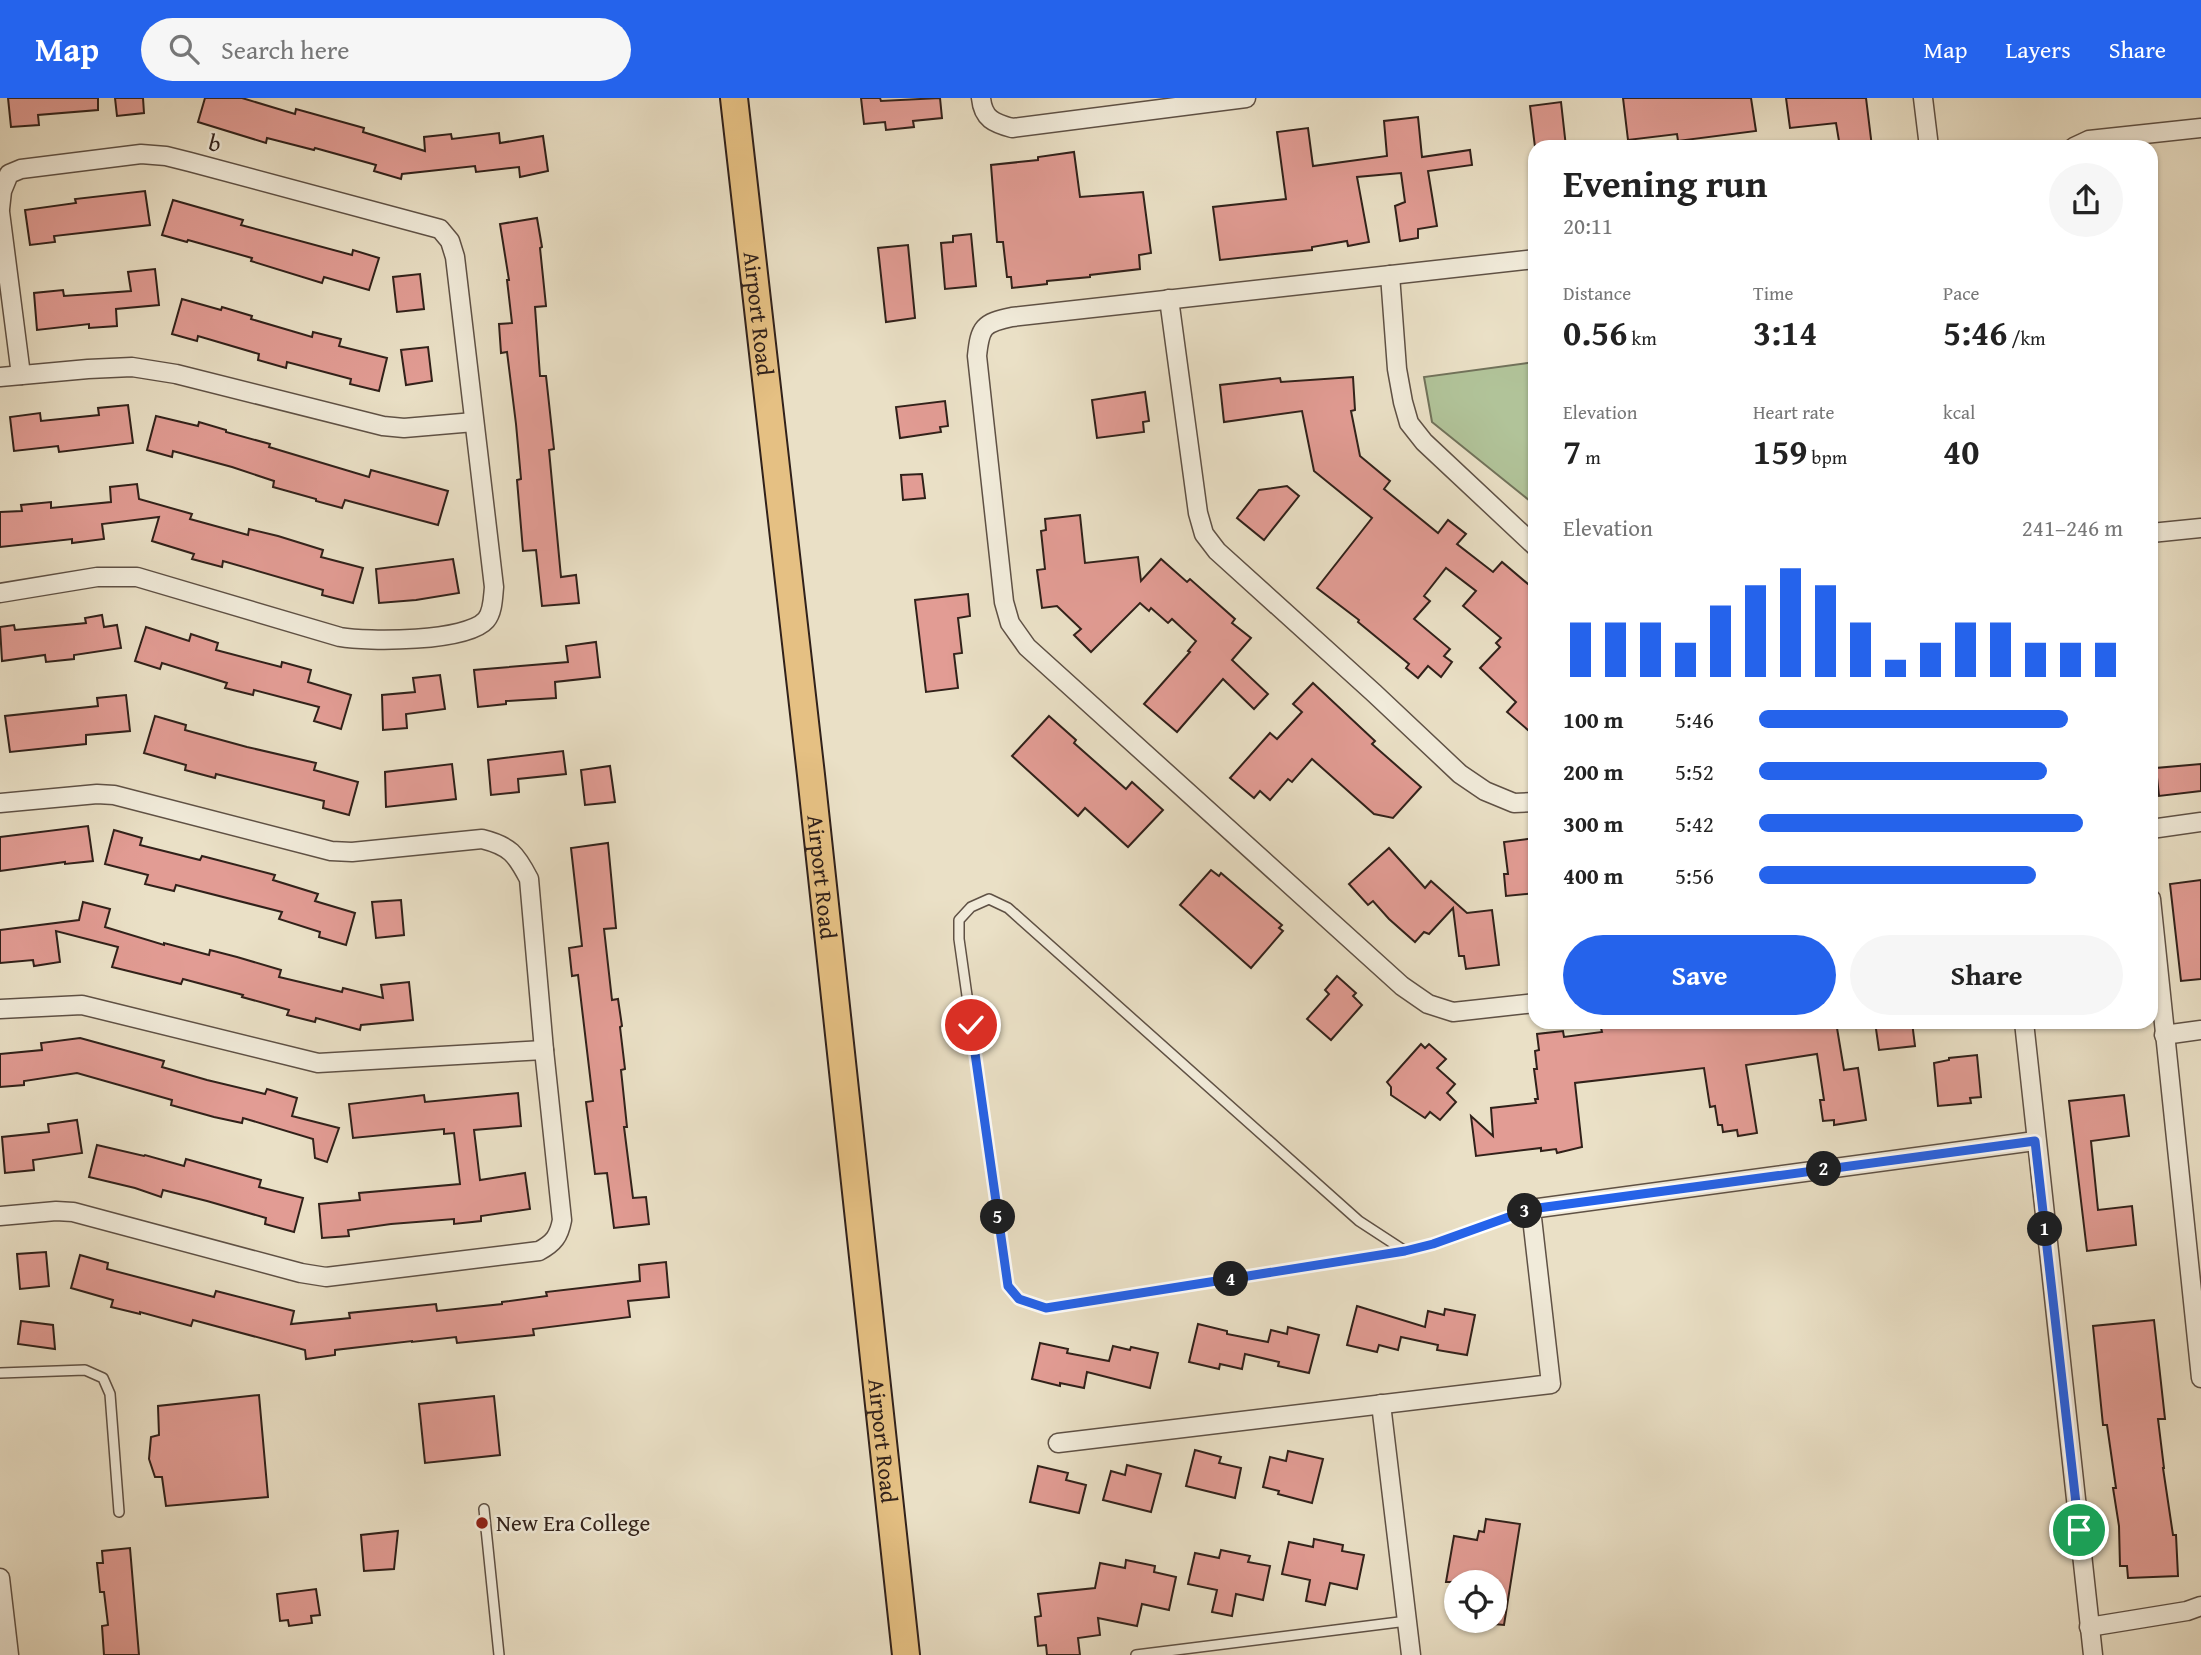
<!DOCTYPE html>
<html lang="en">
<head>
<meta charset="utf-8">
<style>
	:root { --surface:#fff; --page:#f6f6f6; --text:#222; --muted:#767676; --accent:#2563eb }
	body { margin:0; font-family:"Gentium Book Plus",serif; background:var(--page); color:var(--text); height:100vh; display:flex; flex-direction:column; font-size:26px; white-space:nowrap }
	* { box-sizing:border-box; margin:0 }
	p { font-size:23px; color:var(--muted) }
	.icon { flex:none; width:38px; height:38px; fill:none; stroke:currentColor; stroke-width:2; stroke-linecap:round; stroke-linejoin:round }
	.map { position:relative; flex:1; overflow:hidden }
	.sheet { position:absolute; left:1528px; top:42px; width:630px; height:889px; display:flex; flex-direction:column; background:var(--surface); border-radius:21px; box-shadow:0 2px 5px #0004 }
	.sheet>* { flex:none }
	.buttons { position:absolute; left:1444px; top:1472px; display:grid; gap:14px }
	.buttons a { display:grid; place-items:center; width:63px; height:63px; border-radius:50%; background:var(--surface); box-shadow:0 2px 5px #0004; font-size:35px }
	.pin { position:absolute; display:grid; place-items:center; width:60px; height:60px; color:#fff; margin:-30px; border:4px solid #fff; border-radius:50%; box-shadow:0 2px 7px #0007 }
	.km { position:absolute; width:35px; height:35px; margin:-18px; border-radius:50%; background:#222; color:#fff; font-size:19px; line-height:35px; text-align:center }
	.round { display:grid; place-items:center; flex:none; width:74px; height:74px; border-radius:37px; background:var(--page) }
	.overview { display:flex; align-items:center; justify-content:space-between; height:119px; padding:0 35px }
	h1 { font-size:38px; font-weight:700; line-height:52px }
	.figures { display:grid; grid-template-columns:repeat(3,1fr); gap:10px; height:119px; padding:7px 35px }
	.figures div { display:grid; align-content:center }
	.figures b { font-size:35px; font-weight:700 }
	.figures small { font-size:19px; font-weight:400 }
	.figures p { font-size:19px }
	.chart { height:196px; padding:14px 35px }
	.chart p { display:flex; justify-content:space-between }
	.chart svg { width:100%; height:126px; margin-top:7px; stroke:var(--accent); stroke-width:6 }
	.button { display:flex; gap:14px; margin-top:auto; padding:14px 35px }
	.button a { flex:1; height:80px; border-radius:42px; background:var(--accent); color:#fff; font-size:28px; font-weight:700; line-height:80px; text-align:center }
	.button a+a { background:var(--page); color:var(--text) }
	ul { padding:0 35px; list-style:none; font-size:23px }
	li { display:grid; grid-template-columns:112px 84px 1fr; align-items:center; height:52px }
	li i { height:18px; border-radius:9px; background:var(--accent) }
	header { display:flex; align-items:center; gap:42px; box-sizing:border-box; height:98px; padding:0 35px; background:var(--accent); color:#fff }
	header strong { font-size:33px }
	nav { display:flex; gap:38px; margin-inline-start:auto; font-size:24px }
	.search { width:490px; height:63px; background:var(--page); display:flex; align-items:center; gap:18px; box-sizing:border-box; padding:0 24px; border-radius:38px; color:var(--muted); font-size:26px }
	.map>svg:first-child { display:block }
	.green { fill:#b1c399; stroke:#71725a; stroke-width:2 }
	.building { fill:#e29c94; stroke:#31211a; stroke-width:2 }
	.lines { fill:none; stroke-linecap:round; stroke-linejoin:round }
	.service-casing { stroke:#5f5145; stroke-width:12 }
	.minor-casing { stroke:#5f5145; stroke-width:21 }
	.primary-casing { stroke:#31211a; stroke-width:30 }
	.service { stroke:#f1ebda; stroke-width:9 }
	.minor { stroke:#f1ebda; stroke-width:18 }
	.primary { stroke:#e5c083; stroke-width:26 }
	.route-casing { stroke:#fff; stroke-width:14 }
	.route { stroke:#2563eb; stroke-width:9 }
	.poi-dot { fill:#8f2418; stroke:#f1ebda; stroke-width:2.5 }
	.labels { text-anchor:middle; stroke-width:5; stroke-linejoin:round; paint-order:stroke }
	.street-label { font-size:23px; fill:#31211a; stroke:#f1ebda }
	.poi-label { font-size:23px; fill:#31211a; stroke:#f1ebda; text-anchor:start }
</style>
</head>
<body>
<header>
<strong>Map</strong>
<div class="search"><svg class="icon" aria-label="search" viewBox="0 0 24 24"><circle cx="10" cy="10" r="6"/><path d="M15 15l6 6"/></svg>Search here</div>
<nav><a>Map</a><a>Layers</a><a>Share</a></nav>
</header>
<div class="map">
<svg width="2201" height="1557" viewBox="0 0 2201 1557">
	<rect width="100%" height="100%" fill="#eae0c6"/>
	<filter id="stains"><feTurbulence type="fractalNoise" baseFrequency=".00286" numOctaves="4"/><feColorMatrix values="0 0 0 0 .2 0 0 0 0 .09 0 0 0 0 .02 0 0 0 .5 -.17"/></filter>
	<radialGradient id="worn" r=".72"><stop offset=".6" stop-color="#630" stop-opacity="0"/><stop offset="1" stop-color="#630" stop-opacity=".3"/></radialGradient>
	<path class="green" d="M1535,264V407L1432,324L1424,279Z"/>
	<g class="building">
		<path d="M8,0H98V12L38,17L39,27L11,29Z"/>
		<path d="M115,0H143L144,15L117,18Z"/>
		<path d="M205,0H242L295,16L296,11L364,30L363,34L425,53L424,39L451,36L452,41L499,35L500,45L543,38L548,73L520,79L519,69L476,74L475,68L402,76L401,81L374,73L376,67L315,50L314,52L267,40L266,45L198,24Z"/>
		<path d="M861,0H880L881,3L940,0L942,20L913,23L914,29L886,32L885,24L864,26Z"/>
		<path d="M1623,0H1751L1756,33L1678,43L1677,36L1628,42Z"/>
		<path d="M1786,0H1866L1872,49H1840L1836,25L1790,30Z"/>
		<path d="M1561,4L1566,49H1535L1530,8Z"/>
		<path d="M1418,19L1422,59L1470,52L1472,67L1428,73L1437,128L1418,131V140L1400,143L1395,108L1405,104L1401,75L1357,79L1369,144L1348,148L1347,143L1312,149V152L1220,162L1213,109L1286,101L1277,34L1308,30L1313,68L1387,58L1384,23Z"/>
		<path d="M1074,54L1080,99L1143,94L1151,155L1139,157L1140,171L1090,177V179L1047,183V186L1012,190L1011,179H1007L1003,144H997L991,67L1038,62V59Z"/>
		<path d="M145,93L150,127L54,138L55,144L30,147L25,112L76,105L75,101Z"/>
		<path d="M173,102L243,122L241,127L352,157L353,152L379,160L369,192L324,179L322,185L251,163L252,160L188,142L187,144L162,137Z"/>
		<path d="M537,120L542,149L540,150L546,208L535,209L540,278H546L554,351L549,352L561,479L576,477L579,505L542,508L536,452L523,453L517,382L521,381L516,326L507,254L501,255L499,226L512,225L507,182H509L500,126Z"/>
		<path d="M971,136L976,188L945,191L941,145L953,144V138Z"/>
		<path d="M908,147L915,220L886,224L878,150Z"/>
		<path d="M155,171L159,207L116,211L117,228L89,230V226L37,232L34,195L63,192L64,198L131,193L128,174Z"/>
		<path d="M420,176L424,211L397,214L393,179Z"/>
		<path d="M182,201L221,212L222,209L252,218L251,221L312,239L313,234L341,241L339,248L387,260L379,293L350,286L351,281L287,264L286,270L258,262L259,256L198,238L197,243L172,236Z"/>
		<path d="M428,249L432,283L406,287L401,252Z"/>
		<path d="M1353,279L1355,312L1351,313L1360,358L1390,383L1384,391L1438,435L1448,422L1466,436L1457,446L1493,474L1502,464L1535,492V638L1507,614L1516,604L1480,570L1500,549L1496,545L1501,540L1463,508L1476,493L1446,470L1424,498L1430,503L1414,521L1450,551L1444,558L1452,564L1441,579L1428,568L1418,580L1406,570L1409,566L1358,524L1359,522L1317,490L1372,420L1314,373L1302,313L1224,324L1220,287L1280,280L1281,284Z"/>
		<path d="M1145,294L1149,323L1143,324L1144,334L1097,340L1092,302Z"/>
		<path d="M945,303L948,328L940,329L941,334L900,340L896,309Z"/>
		<path d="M128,307L133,345L59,354L58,348L14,353L10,319L40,315L41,323L99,317L98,310Z"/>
		<path d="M156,318L198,328L199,324L226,332V334L270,346L269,349L369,379L371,372L448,393L438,427L345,402L342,410L316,403V401L273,389L274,383L232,369L173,353L172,359L147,352Z"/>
		<path d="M922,376L925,400L903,402L901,377Z"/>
		<path d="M137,386L139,401L192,416L190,421L248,437L249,431L278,438L323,452L321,459L363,470L353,505L322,497L323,492L223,463L222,469L192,461L194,456L152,443L159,419L102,426L104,441L72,445V441L0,449V414L22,413L21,407L51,404V410L111,404L110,389Z"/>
		<path d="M1287,388L1299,398L1264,442L1237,420L1259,392Z"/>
		<path d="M1080,417L1085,465L1138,459L1141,483L1161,461L1187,484L1190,481L1235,521L1232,525L1251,540L1232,562L1268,596L1254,611L1223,581L1177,634L1144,606L1190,554L1188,553L1196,543L1172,521L1168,525L1151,510L1149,513L1140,505L1091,554L1074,537L1081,531L1057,508L1042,510L1037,472L1045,471L1041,433L1046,432L1045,421Z"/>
		<path d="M453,461L459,495L416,502L379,505L376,471Z"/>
		<path d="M968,496L970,518L958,520L962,555L954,556L958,590L926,594L915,502Z"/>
		<path d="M102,517L104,529L117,527L121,550L74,557V561L46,564L45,557L2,563L0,529L14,527L15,532L86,525L85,520Z"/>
		<path d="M146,529L189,543L191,536L218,545L216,552L281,569L282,564L311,572L308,584L351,597L341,631L314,623L319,609L254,592L253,597L225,590L227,585L162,565L160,571L135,563Z"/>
		<path d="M596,544L600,579L555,584L556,600L506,603V606L478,609L474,572L568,564L566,548Z"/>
		<path d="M440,577L445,611L406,616L407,630L383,632L382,597L415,594L413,580Z"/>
		<path d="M1313,585L1375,643L1372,646L1421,689L1393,720L1374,716L1312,661L1292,684L1288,681L1270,702L1260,693L1254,700L1230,680L1270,635L1277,641L1302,614L1293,606Z"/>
		<path d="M126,597L130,633L86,637V646L10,654L5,618L98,608L97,600Z"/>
		<path d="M155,618L186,627L185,632L247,649L316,665L314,672L358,684L349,717L323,710L324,703L216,676L215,680L185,672L186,667L144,655Z"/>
		<path d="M1049,618L1076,642L1074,645L1126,691L1132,684L1163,712L1128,749L1085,710L1078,718L1012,658Z"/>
		<path d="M563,653L566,676L518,681L519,694L491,697L488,662Z"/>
		<path d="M452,666L456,701L386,709L385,674Z"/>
		<path d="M2201,666V693L2159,698L2156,670Z"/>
		<path d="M610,668L615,704L585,707L581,672Z"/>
		<path d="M88,728L93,763L65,766V764L0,773V739Z"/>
		<path d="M114,732L142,740L140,747L200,762L202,758L275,777L273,782L318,796L315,803L355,815L346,847L319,839L320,834L279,821L282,814L176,787L174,793L145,786L148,777L105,766Z"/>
		<path d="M1535,740V795L1506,798L1504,776H1508L1504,744Z"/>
		<path d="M608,745L616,830L604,831L612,902L618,901L622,928L620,929L625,971L621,972L627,1029H624L633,1100L646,1099L649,1126L614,1130L607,1075L595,1076L586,1004L593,1003L578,877L572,878L569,850L582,848L571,750Z"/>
		<path d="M1389,750L1425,790L1431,783L1467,815L1492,812L1499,867L1466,871L1464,858H1459L1453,810L1429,836L1424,834L1415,844L1389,821L1373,803L1368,807L1349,786Z"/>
		<path d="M1211,772L1219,778L1221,775L1282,827L1279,830L1283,833L1251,870L1180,807Z"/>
		<path d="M2201,782V881L2181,883L2170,786Z"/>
		<path d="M401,802L404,837L376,840L372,804Z"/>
		<path d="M83,804L110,811L105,829L164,847V845L209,857L210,852L237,859L281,872L279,879L342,894L343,890L383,900L381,887L409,884L413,922L361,927L360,932L316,920L315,924L287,917L289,912L242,899L243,897L183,881L181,886L112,869L118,849L56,833L60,864L34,868L33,862L0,865V832L79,822Z"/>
		<path d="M1337,878L1356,895L1353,898L1362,907L1331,942L1307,921L1329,896L1325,892Z"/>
		<path d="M1646,924H1836L1844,972L1858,970L1866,1022L1834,1027V1022L1823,1023L1820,1002H1824L1817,956L1746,967L1757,1035L1738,1038L1737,1032L1723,1034L1722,1027H1718L1715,1008L1710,1009L1704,970L1575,985L1582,1049L1557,1055L1556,1051L1541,1053V1050L1476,1058L1471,1018L1493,1038L1491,1010L1536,1005L1535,1001H1538L1534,971H1537L1535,953L1539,952L1537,936L1563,933L1564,939L1602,934L1601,930L1646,926Z"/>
		<path d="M1875,924H1912L1915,948L1879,952Z"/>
		<path d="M80,940L164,963L162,969L207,982L265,996L267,991L297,1000L292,1018L339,1030L327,1064L315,1060L313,1041L243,1020L242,1025L214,1019L171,1007L172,1002L77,975L24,983V987L0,989V956L42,952L41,945Z"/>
		<path d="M1421,946L1425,950L1429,946L1446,961L1437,970L1455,986L1447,995L1456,1004L1440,1022L1430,1014L1425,1020L1391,997V989L1387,984Z"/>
		<path d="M1977,957L1981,999L1970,1000L1971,1005L1938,1008L1934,965L1949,962V960Z"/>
		<path d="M518,995L521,1028L474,1032L480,1082L525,1075L530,1111L481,1118V1123L454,1126V1121L391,1126L348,1132L349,1138L322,1140L319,1106L360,1102L359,1095L460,1086L454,1035L444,1036V1031L353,1040L349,1006L424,997L425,1004Z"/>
		<path d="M2124,997L2129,1038L2091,1043L2098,1112L2132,1108L2136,1147L2087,1153L2069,1003Z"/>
		<path d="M77,1022L82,1055L33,1062L34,1072L5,1075L2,1039L49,1034L48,1026Z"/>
		<path d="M97,1047L144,1058L145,1057L184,1068L186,1061L261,1082L259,1089L303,1100L294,1134L265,1126L266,1120L207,1103L163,1092L161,1099L135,1090L89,1079Z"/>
		<path d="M46,1154L49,1188L20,1191L17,1156Z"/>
		<path d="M80,1157L108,1165L107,1171L214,1199L216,1193L294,1213L291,1226L350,1220L349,1215L436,1206L437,1213L502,1206V1204L547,1198L546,1194L640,1183L639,1167L666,1164L669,1199L628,1203L630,1219L533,1231L534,1237L457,1245L456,1239L412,1244V1243L335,1252V1257L306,1261L305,1252L193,1222L191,1228L140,1214V1216L111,1209L113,1202L71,1190Z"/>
		<path d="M1357,1208L1425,1229L1428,1213L1444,1217L1445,1211L1475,1217L1467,1257L1437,1252L1438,1247L1401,1239L1398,1252L1379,1247L1377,1254L1347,1247Z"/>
		<path d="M2154,1222L2165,1321H2158L2164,1370H2163L2173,1437H2176L2178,1478L2128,1480L2127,1468H2120L2119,1428L2113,1390H2116L2107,1327H2103L2093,1228Z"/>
		<path d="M21,1223L53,1227L55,1251L18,1246Z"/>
		<path d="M1198,1226L1227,1233V1236L1268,1244L1271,1232L1287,1236L1288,1229L1319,1237L1309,1275L1278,1268L1279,1264L1245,1256L1242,1271L1220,1266L1219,1271L1189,1264Z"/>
		<path d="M1040,1245L1068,1251L1067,1255L1109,1263L1113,1248L1130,1252L1131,1249L1158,1255L1150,1290L1087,1274L1084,1290L1060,1285V1288L1032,1281Z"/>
		<path d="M259,1297L268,1399L166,1408L162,1379H155L149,1361L151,1339L159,1337L158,1308Z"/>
		<path d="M494,1298L500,1357L425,1365L419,1306Z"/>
		<path d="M1195,1352L1221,1359L1219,1365L1241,1370L1235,1400L1186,1388Z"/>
		<path d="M1288,1353L1323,1361L1312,1405L1278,1396L1279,1393L1263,1389L1270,1359L1286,1363Z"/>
		<path d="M1127,1367L1161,1376L1151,1414L1103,1402L1111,1373L1125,1377Z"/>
		<path d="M1038,1368L1068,1375L1066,1382L1086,1387L1079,1415L1030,1404Z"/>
		<path d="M1486,1421L1520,1426L1504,1527L1494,1526V1484H1446L1454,1438L1477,1442L1479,1433L1484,1434Z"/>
		<path d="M398,1433L394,1471L364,1473L361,1437Z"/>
		<path d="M1314,1441L1343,1447L1342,1453L1364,1457L1357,1491L1330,1485L1325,1507L1306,1503L1310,1482L1282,1476L1289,1444L1313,1449Z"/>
		<path d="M130,1450L139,1557H104L102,1528L108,1527L104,1494H100L97,1465H103L102,1453Z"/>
		<path d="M1221,1452L1250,1458L1248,1464L1270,1468L1263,1502L1236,1496L1232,1518L1212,1514L1217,1492L1188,1486L1195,1455L1219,1460Z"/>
		<path d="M1126,1462L1155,1468L1154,1474L1176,1479L1169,1512L1142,1506L1137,1528L1098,1520L1100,1537L1078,1540L1080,1557H1047L1046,1547L1038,1548L1035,1519L1041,1518L1038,1496L1095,1490L1100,1465L1125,1470Z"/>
		<path d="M316,1491L320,1517L311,1518L312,1525L289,1528L288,1522L280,1523L277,1496Z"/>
	</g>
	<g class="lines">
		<g class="service-casing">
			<g id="service">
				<path d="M1405,1153L1046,1210L1019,1201L1008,1188L959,841V822L971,809L989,801L1008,810L1359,1123L1405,1153L1433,1146L1531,1111"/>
				<path d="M0,1275L85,1272L103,1280L110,1296L119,1414"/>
				<path d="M484,1411L499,1557"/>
				<path d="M1136,1557L1407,1523"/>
			</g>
		</g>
		<g class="minor-casing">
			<g id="minor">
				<path d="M981,0C983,21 994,25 1012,30L1246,0"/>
				<path d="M1923,0L1929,49"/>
				<path d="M2074,49L2089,42L2201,30"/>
				<path d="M0,111L2,93L9,76L21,71L141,56L166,58L190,64L440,131L450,143L455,159L494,489C493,499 493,514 486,522C467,544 367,544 340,539L137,479H97L0,495"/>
				<path d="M0,114L21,277"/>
				<path d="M1535,161L1012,219C983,225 980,229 977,258L1004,504L1010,525L1027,549L1402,888L1428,906L1453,914L1535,905"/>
				<path d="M1390,177L1397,271L1403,304L1409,325L1424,344L1535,448"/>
				<path d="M1169,201L1198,415L1204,436L1217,453L1374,595L1460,676L1485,693L1514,705L1535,704"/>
				<path d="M0,279L88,271L132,269L176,276L383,328L404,330L474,324"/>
				<path d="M2151,435L2201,430"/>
				<path d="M0,705L97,696L114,697L331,753L352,754L482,741C510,748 516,756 529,781L544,952L562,1122C559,1138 554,1145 539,1153L326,1179L301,1175L73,1114L56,1113L0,1118"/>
				<path d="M2151,731L2201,724"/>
				<path d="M2151,801L2201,1280"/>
				<path d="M0,911L82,907L318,965L544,952"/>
				<path d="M2024,924L2093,1557"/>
				<path d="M2164,937L2201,932"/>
				<path d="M1381,1306L1411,1557"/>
				<path d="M1058,1345L1551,1286L1531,1111L2035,1043"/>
				<path d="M0,1480L9,1557"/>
				<path d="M2089,1529L2187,1513L2201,1508"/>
			</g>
		</g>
		<g class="primary-casing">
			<g id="primary">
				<path id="s1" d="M734,0L811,677L906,1557"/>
			</g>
		</g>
		<use href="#service" class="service"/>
		<use href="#minor" class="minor"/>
		<use href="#primary" class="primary"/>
	</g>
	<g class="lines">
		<g class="route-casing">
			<path id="route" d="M971,927L1008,1188L1019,1201L1046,1210L1405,1153L1433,1146L1531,1111L2035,1043L2079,1432"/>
		</g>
		<use href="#route" class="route"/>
	</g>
	<circle class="poi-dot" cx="482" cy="1425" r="7"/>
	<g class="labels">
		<g class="street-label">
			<text transform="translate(215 45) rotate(15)" y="8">b</text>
			<text dy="8" stroke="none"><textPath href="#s1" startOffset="217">Airport Road</textPath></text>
			<text dy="8" stroke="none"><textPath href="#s1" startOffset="784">Airport Road</textPath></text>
			<text dy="8" stroke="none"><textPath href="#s1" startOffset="1351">Airport Road</textPath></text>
		</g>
		<g class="poi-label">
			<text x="496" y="1433">New Era College</text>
		</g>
	</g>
	<rect width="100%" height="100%" filter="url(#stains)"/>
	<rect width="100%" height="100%" fill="url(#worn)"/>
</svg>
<div class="buttons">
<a><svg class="icon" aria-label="locate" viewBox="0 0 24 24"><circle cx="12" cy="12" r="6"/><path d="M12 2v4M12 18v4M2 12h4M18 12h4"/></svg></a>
</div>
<div class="pin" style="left:2079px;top:1432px;background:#1e9e55"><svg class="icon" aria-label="arrive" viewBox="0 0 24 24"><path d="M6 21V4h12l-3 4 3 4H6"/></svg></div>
<div class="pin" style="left:971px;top:927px;background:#d93025"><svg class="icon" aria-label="check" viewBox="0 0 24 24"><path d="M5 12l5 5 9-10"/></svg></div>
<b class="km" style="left:2045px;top:1131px">1</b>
<b class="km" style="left:1824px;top:1071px">2</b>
<b class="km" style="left:1525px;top:1113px">3</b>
<b class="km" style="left:1231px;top:1181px">4</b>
<b class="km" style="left:998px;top:1119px">5</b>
<section class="sheet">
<div class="overview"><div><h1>Evening run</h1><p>20:11</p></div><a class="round"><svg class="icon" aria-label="share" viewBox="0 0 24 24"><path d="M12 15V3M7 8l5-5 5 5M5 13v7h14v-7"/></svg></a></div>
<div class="figures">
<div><p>Distance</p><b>0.56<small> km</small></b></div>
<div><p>Time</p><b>3:14</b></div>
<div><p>Pace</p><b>5:46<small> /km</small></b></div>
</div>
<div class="figures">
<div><p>Elevation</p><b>7<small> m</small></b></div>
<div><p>Heart rate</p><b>159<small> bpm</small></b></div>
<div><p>kcal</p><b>40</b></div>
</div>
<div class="chart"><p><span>Elevation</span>241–246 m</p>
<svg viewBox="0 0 160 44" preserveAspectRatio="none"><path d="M5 44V25M15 44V25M25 44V25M35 44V32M45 44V19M55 44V12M65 44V6M75 44V12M85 44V25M95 44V38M105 44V32M115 44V25M125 44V25M135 44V32M145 44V32M155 44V32"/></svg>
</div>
<ul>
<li><b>100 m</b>5:46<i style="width:85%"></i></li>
<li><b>200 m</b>5:52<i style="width:79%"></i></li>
<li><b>300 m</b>5:42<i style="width:89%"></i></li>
<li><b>400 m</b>5:56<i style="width:76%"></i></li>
</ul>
<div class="button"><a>Save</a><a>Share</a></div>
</section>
</div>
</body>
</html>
